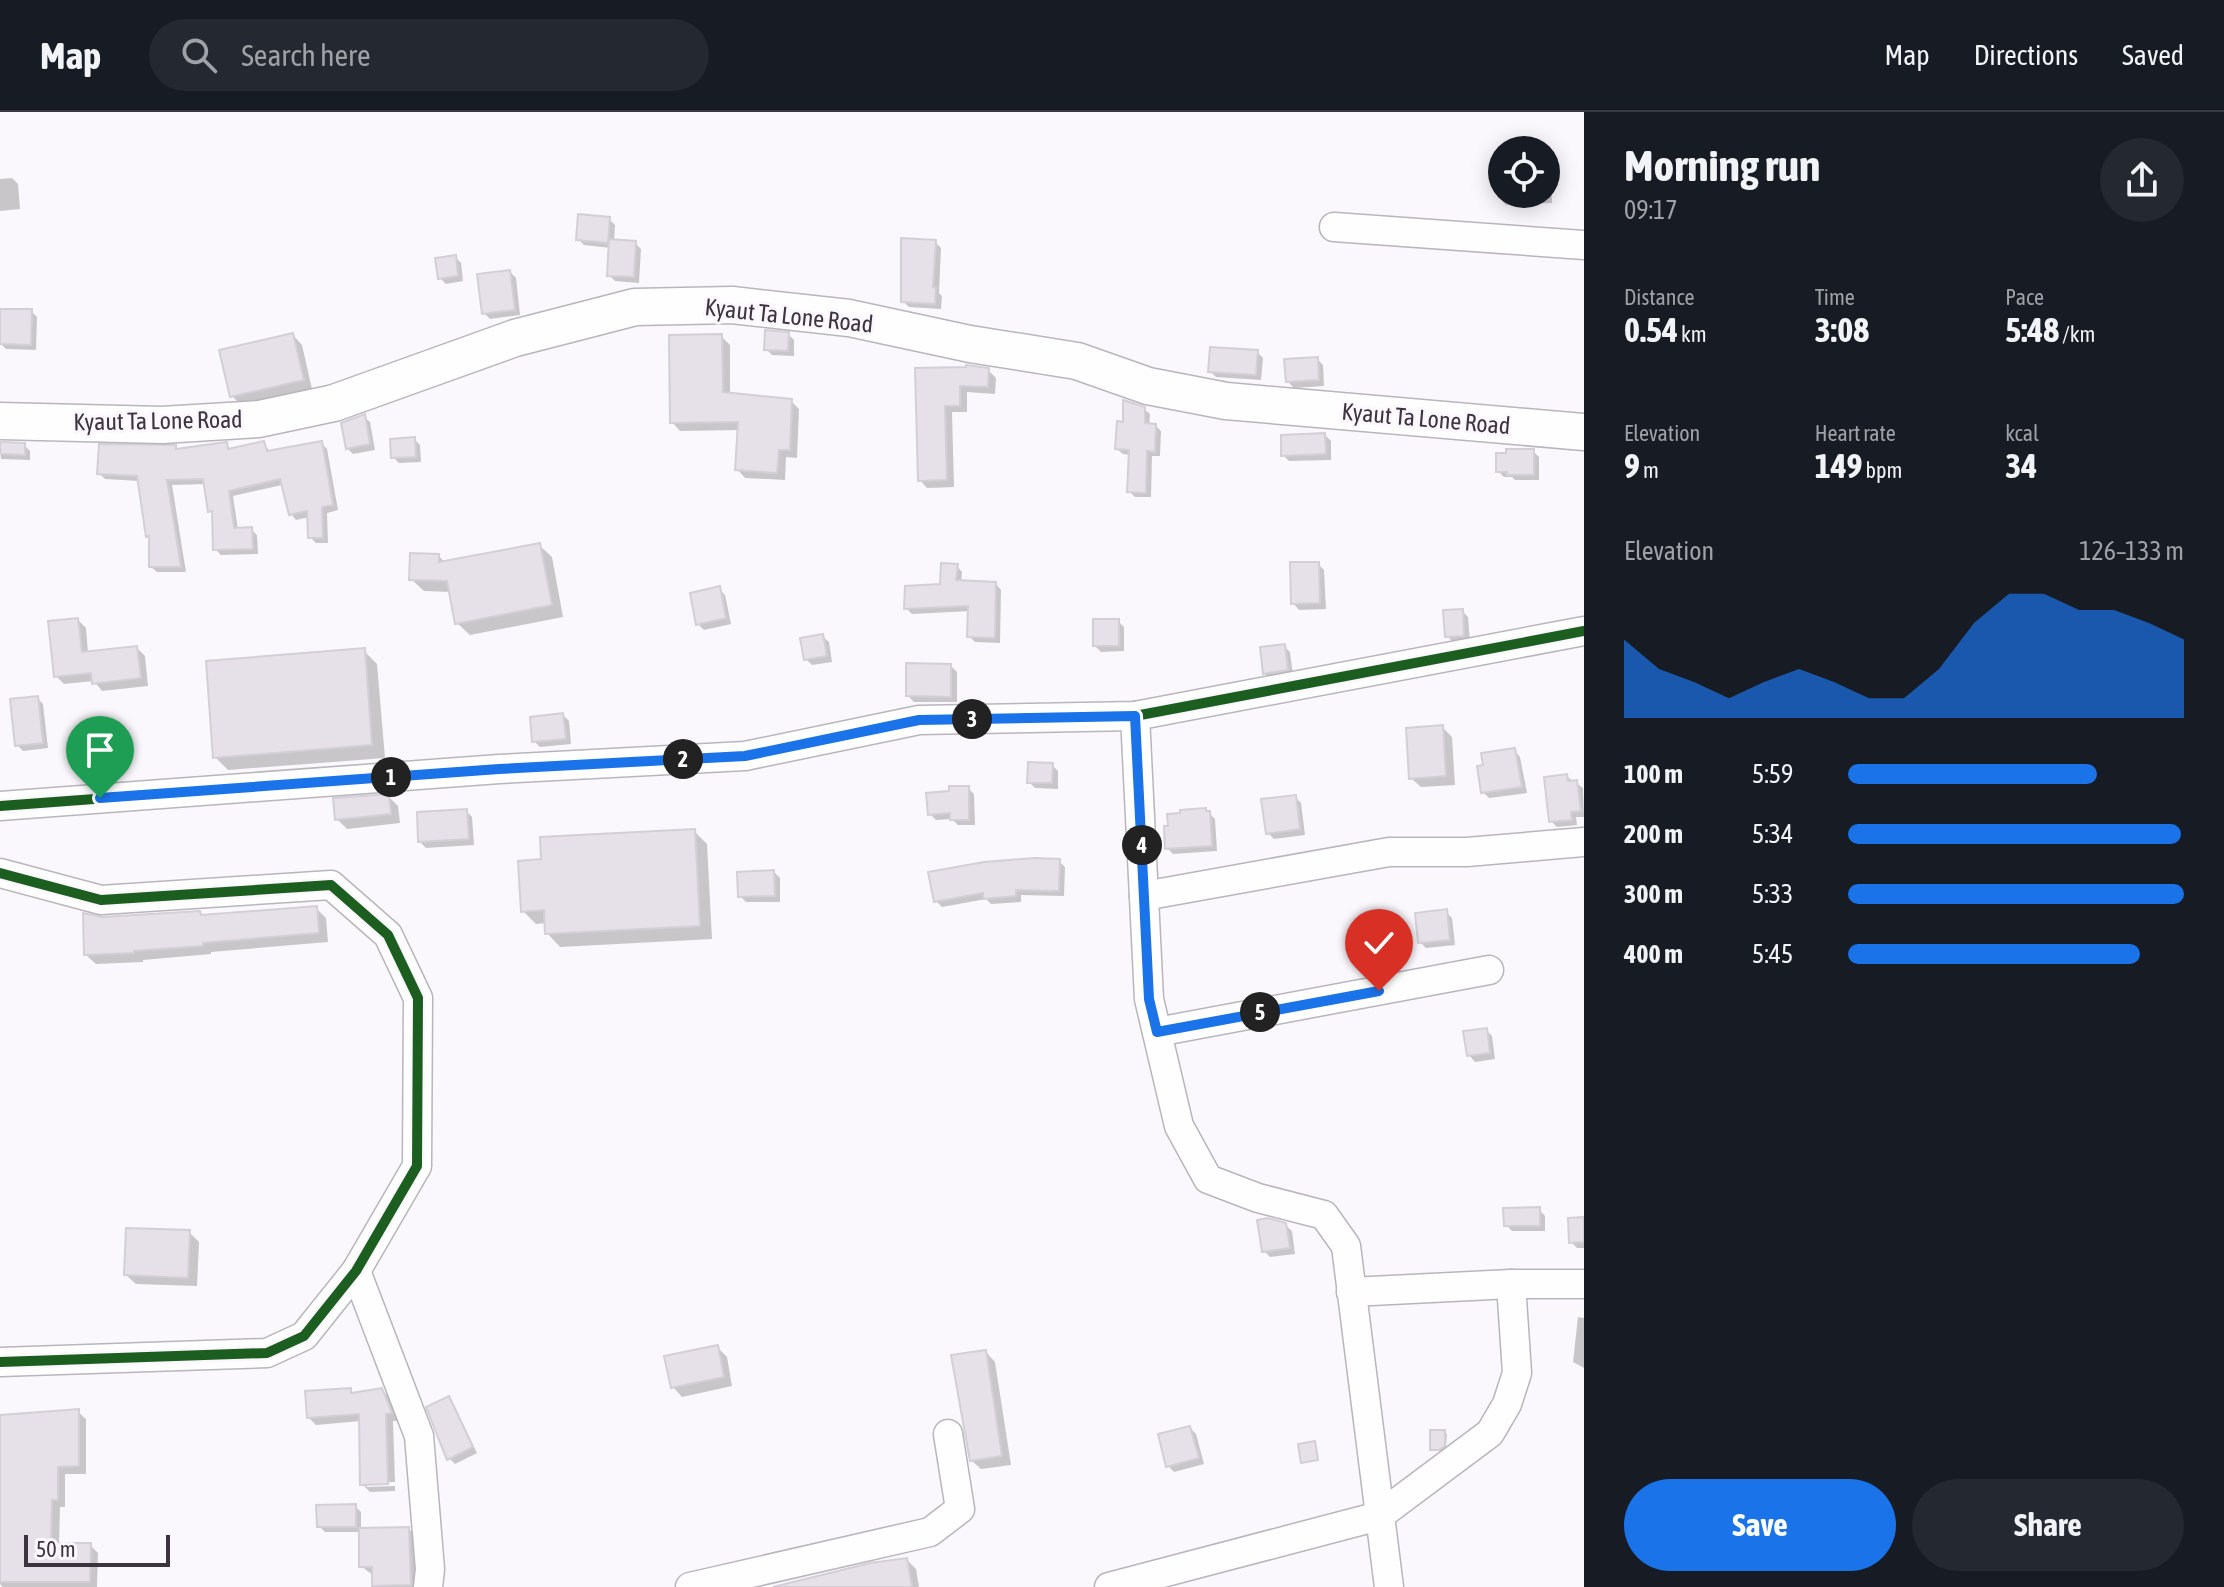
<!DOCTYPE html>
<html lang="en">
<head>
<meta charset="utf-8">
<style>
	:root { --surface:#171b24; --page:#242831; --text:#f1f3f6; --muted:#9ea1a6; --line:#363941; --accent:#1a73e8 }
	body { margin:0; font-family:"Asap Condensed",sans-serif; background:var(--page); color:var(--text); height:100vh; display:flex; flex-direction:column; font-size:30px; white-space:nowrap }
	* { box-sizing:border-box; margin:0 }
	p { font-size:26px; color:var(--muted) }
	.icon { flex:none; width:44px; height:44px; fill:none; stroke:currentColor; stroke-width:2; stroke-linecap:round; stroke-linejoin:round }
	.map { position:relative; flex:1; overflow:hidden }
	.side { display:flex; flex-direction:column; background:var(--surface); width:640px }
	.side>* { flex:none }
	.buttons { position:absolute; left:1488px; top:24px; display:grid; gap:16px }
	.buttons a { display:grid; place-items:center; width:72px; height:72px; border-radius:50%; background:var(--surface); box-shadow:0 4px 20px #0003; font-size:40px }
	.scale { position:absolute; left:24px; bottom:20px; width:146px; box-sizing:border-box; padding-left:8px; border:4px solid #3c3540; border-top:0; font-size:22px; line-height:28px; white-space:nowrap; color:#3c3540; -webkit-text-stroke:6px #fbf7fd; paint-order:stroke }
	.pin { position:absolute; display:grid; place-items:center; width:68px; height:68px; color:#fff; margin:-82px -34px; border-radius:50% 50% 50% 0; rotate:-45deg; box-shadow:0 0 8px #0007 }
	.pin .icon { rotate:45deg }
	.km { position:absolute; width:40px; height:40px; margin:-20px; border-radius:50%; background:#222; color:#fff; font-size:22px; line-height:40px; text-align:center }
	.round { display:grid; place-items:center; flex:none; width:84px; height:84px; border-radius:42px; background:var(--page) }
	.overview { display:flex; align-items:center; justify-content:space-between; height:136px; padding:0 40px }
	h1 { font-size:44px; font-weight:700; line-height:60px }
	.stats { display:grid; grid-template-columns:repeat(3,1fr); gap:12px; height:136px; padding:8px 40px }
	.stats div { display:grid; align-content:center }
	.stats b { font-size:34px; font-weight:700 }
	.stats small { font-size:22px; font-weight:400 }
	.stats p { font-size:22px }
	.chart { height:224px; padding:16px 40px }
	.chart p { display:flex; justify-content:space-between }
	.chart svg { width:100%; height:144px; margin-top:8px; fill:var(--accent); opacity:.7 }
	.primary-button { display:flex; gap:16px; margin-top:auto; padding:16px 40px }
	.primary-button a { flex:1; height:92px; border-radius:48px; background:var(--accent); color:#fff; font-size:32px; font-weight:700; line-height:92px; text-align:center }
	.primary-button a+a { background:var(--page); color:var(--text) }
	ul { padding:0 40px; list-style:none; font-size:26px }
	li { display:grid; grid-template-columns:128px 96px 1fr; align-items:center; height:60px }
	li i { height:20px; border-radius:10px; background:var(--accent) }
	header { display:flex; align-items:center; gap:48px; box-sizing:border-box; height:112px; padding:0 40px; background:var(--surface); border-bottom:2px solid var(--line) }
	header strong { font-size:38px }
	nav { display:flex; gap:44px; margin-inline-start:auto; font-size:28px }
	.search { width:560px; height:72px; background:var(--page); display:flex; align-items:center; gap:20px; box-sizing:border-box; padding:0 28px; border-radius:44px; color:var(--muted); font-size:30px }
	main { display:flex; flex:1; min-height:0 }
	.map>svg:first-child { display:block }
	.shadow { fill:#0003 }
	.building { fill:#e6e1e9; stroke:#d4cfd7; stroke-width:2 }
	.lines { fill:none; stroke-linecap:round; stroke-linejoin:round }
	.minor-casing { stroke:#b9b5bc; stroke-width:31 }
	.major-casing { stroke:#b9b5bc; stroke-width:39 }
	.minor { stroke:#fefeff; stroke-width:28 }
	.major { stroke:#fefeff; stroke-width:36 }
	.cycleway-casing { stroke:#fbf7fd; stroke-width:15 }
	.cycleway { stroke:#1b5e20; stroke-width:10 }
	.route-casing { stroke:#fff; stroke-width:16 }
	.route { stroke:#1a73e8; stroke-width:10 }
	.labels { text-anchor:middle; stroke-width:6; stroke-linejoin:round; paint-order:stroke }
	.street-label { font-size:24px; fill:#3c3540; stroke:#fbf7fd }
</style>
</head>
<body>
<header>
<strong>Map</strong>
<div class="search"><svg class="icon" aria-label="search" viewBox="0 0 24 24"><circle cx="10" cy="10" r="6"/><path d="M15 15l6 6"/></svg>Search here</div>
<nav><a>Map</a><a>Directions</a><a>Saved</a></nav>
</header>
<main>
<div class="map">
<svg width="1584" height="1475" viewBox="0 0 1584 1475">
	<rect width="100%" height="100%" fill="#faf8fc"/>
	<g class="shadow">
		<path d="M1495,45H1502V82H1546V48L1551,53L1552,91L1506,93L1497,83Z"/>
		<path d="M12,66L18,72L20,97L0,99V67Z"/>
		<path d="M609,107L615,113L614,130L635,131L641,137L639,171L615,169L609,163L611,136L584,133L578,127Z"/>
		<path d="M935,130L941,136L939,181L942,184L941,197L909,195L903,189Z"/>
		<path d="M455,145L461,151L463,169L446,172L440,166Z"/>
		<path d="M510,160L516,166L520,203L490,207L484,201Z"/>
		<path d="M31,199L37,205L36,238L6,237L0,231Z"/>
		<path d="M788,222L794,228V244L772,243L766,237Z"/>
		<path d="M293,223L302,233L312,277L241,293L232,284Z"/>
		<path d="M721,224L730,233V283L791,289L799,297L797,346L786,345L785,368L745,366L737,357L739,318L680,319L672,310Z"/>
		<path d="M1257,240L1263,246L1261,268L1216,265L1210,259Z"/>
		<path d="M1317,247L1323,253L1324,274L1294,276L1288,270Z"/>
		<path d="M917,258H988L996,266L995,282L967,280V300H952L954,375L927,376L920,368Z"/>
		<path d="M1144,297L1150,302L1149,314H1156L1161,319L1160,344H1152L1151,385H1135L1129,379L1131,343L1123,342L1117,337L1124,312Z"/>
		<path d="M364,305L370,310L375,338L353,342L347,336Z"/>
		<path d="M1325,323L1331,329V348L1289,349L1283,343Z"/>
		<path d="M414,327L420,333L421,350L399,351L393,345Z"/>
		<path d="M0,331L24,333L30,339V348L1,347Z"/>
		<path d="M264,331L270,340L321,331L327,337L338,398L327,401L328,431H316L310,425L309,405L296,408L291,402L282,373L233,384L238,418L251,417L257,423L258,442L221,443L215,437L214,403L210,399L206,372L172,373L186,460H157L151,455V427L148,424L139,369L105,367L99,361L175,335L178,338L226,332L232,338Z"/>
		<path d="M1533,339L1539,345V368H1515L1512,365H1504L1498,359Z"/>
		<path d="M539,433L552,445L563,505L470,523L457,511L452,480L424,479L411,467L439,444L445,451Z"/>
		<path d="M1318,452L1324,458L1326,497L1299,498L1293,491Z"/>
		<path d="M957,454L962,460L961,470L996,472L1001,478L1000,531L975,530L969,524L970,499L912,502L906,496L942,474Z"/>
		<path d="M719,477L725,483L731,512L704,518L698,512Z"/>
		<path d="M1462,499L1468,505L1470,529L1453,530L1447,524Z"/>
		<path d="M78,508L86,516L88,541L137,536L145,544L148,574L102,579L94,569L64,572L56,564Z"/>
		<path d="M1118,509L1124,515V539L1101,540L1095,534Z"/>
		<path d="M822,524L829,530L832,550L812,553L806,547Z"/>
		<path d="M1284,534L1290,540L1293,563L1271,568L1265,562Z"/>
		<path d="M364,539L377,552L385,646L228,658L215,645Z"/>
		<path d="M951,554L957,560V590H914L908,584Z"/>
		<path d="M37,586L43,592L48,636L23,639L17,633Z"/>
		<path d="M563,603L569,609L571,632L540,635L534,629Z"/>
		<path d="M1442,615L1452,625L1455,673L1421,675L1411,666Z"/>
		<path d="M1514,638L1520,645L1527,681L1489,686L1483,680Z"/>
		<path d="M1052,653L1058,659V677L1035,676L1029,670Z"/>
		<path d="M1566,664L1583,676L1584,705H1576L1577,713L1557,715L1551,709Z"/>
		<path d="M968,676L974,682L975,713H958L952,707L936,708L930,702L951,681Z"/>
		<path d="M388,684L398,694L400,711L347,717L337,707Z"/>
		<path d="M1295,685L1301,691L1305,723L1274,727L1268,721Z"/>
		<path d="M1206,698L1215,707L1217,739L1173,742L1167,736Z"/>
		<path d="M466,699L472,705L474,733L426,736L420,730Z"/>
		<path d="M694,719L707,732L712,827L560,835L547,821V811L536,812L523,799L543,749Z"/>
		<path d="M1059,749L1065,755L1064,784L1021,783V790L991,792L986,787L942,795L936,789Z"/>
		<path d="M774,760L780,766V790H746L740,784Z"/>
		<path d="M316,796L326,806L328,830L211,840V842L143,848V850L96,852L86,843L102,807L199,801L204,805Z"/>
		<path d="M1446,800L1452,806L1455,833L1426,836L1420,830Z"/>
		<path d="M1486,918L1492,924L1495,947L1475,950L1469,943Z"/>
		<path d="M1539,1097L1545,1104V1119H1512L1506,1113Z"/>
		<path d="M1584,1107V1136H1577L1571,1130Z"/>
		<path d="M1285,1113L1292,1119L1295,1142L1270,1145L1264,1139Z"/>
		<path d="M189,1120L199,1130L197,1174L136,1172L126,1163Z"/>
		<path d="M1578,1205L1584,1206V1256L1573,1250Z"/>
		<path d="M717,1235L727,1245L732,1274L682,1285L673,1275Z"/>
		<path d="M986,1240L995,1250L1011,1353L981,1357L971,1348Z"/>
		<path d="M350,1278L355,1283L382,1278L390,1286L398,1309H393L395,1370L367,1371V1375L395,1374V1379L370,1380L362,1372L361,1309L316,1313L308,1305Z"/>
		<path d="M448,1287L454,1293L477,1341L455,1352L449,1346Z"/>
		<path d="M78,1300L86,1307V1362H65V1395H60L59,1433H90L98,1441L97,1475H3L0,1472V1305Z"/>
		<path d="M1190,1316L1196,1322L1204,1352L1174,1360L1168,1354Z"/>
		<path d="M1444,1320L1447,1322L1446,1336L1442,1339H1434L1432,1337Z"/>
		<path d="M355,1394L361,1400V1418L409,1417L418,1427L420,1475H376L374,1464L361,1454V1420H325L319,1414Z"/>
		<path d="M907,1448L916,1457L919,1475H801Z"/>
	</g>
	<g class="building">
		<path d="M578,102L610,105L608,131L576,128Z"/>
		<path d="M901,126L936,128L933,175L936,176L935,192L901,190Z"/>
		<path d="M609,127L636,129L634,165L607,164Z"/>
		<path d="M456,143L458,164L438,167L435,146Z"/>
		<path d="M510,158L515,198L482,202L477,162Z"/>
		<path d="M0,197H32L31,233L0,232Z"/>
		<path d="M765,218L789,220L788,239L764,238Z"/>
		<path d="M293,221L304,268L230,285L219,238Z"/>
		<path d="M722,222L723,280L792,287L790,338H779L777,361L735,358L738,310L670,311L669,223Z"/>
		<path d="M1210,235L1258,238L1256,263L1208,260Z"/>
		<path d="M1318,245L1319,268L1286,270L1284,247Z"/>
		<path d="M966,253L989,256L988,275L960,274V294H945L947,368L918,369L915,256L966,255Z"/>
		<path d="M1123,288L1145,295V311L1156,312L1155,340L1147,339L1146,381L1127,380L1129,338L1115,337L1117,309L1123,310Z"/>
		<path d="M365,302L370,332L346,337L341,311Z"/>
		<path d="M1325,321L1326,342L1281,344V323Z"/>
		<path d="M415,325L416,345L391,346L390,327Z"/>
		<path d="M264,329L267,339L322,329L333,393L322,395L323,426H308L307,399L289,403L280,367L229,379L234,416L252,415L253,437L213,438L212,399L208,400L203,367L167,368L181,455H149V424L146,425L137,364L97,362L99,332L176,333V337L227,330L228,337Z"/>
		<path d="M0,330L25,331V343L0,342Z"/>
		<path d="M1506,337H1534V363H1507V360H1496V341H1506Z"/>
		<path d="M540,431L552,493L455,512L447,469L409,468L410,441L439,442V450Z"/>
		<path d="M1290,450H1319L1320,491L1291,492Z"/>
		<path d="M941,451L958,452L956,468L996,470L995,526L967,525L968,494L904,497L905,474L940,472Z"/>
		<path d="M720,474L726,506L696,513L690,481Z"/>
		<path d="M1463,497L1464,524L1445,525L1443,498Z"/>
		<path d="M78,506L82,540L137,534L141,566L92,572L91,561L54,565L48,509Z"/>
		<rect x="1093" y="507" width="26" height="27"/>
		<path d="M823,522L827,544L804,548L800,526Z"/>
		<path d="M1285,532L1288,558L1263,562L1260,535Z"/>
		<path d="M365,536L372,633L213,646L206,549Z"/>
		<path d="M906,551L951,552V585L906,584Z"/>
		<path d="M38,584L43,631L15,634L10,587Z"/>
		<path d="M563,601L566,627L532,630L530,605Z"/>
		<path d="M1443,613L1446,664L1409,667L1406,616Z"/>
		<path d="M1515,636L1522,675L1481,681L1477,654L1483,653L1481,641Z"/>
		<path d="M1028,650L1053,651L1052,671H1027Z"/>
		<path d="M1567,662L1568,669L1577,668L1581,699L1571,700L1572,708L1549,710L1544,665Z"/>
		<path d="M949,674H969V708H950V701L928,703L926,681L949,679Z"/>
		<path d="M389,682L391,702L335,708L333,686Z"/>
		<path d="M1296,683L1300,717L1266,722L1261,687Z"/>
		<path d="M1206,696V699H1210L1212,734L1165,737L1164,714H1168L1167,702L1180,701V698Z"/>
		<path d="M467,697L469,727L418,730L417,700Z"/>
		<path d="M695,717L700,814L545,822L544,798L521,800L518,749L541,747L540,725Z"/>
		<path d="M1035,746L1060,747L1059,779L1016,778V784L983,787V781L934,790L928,760L984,750Z"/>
		<path d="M774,758L775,784L738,785L737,760Z"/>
		<path d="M317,794L319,821L203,831V834L134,839V841L84,843L83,801L102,805L200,799L201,803Z"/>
		<path d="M1447,797L1450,828L1418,831L1415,801Z"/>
		<path d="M1487,916L1490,941L1467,944L1463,919Z"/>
		<path d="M1540,1095V1114H1504L1503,1096Z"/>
		<path d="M1584,1105V1130L1569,1131L1568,1106Z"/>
		<path d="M1268,1106L1286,1111L1290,1136L1262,1140L1257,1108Z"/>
		<path d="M126,1116L190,1118L188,1166L124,1163Z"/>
		<path d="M718,1233L724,1265L671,1276L664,1244Z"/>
		<path d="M986,1238L1002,1344L970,1349L951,1243Z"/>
		<path d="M351,1276V1281L382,1276L392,1301L386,1302L388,1372L360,1373L359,1302L307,1306L305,1279Z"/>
		<path d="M449,1284L473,1335L447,1348L426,1295Z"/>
		<path d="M79,1297V1354L58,1355V1388H52L51,1431H91L90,1470H0V1303Z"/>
		<path d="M1190,1314L1199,1346L1166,1355L1158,1322Z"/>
		<path d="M1430,1318H1445V1334L1439,1338H1430Z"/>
		<path d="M1315,1329L1318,1348L1301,1351L1298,1332Z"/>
		<path d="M356,1392V1415H317L316,1393Z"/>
		<path d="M409,1415L411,1473L372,1474V1455H359V1416Z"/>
		<path d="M907,1446L912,1475H773L870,1451Z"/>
	</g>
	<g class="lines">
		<g class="minor-casing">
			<g id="minor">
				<path d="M1334,115L1584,133"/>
				<path d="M1135,604L1149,887L1179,1014L1208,1067L1258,1086L1324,1103L1346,1134L1389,1475"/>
				<path d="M0,694L499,657L745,644L919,608L1135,604L1584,519"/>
				<path d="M0,761L101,788L331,773L388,823L418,886L417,1054L356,1159L304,1224L267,1241L0,1250"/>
				<path d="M1144,784L1389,740H1467L1584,730"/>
				<path d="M1157,920L1489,858"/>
				<path d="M356,1159L419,1324L430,1457L428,1475"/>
				<path d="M1351,1180L1511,1172H1584"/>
				<path d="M690,1475L930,1420L960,1397L948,1322"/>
				<path d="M1109,1475L1379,1404L1490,1321L1507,1292L1517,1261L1511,1172"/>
			</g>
		</g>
		<g class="major-casing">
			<path id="major" d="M0,309L162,313L259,307L334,291L515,226L635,195L732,193L849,206L970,232L1077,249L1148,274L1226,289L1584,320"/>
		</g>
		<use href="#minor" class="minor"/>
		<use href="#major" class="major"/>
		<g class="cycleway-casing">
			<g id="cycleway">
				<path d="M0,694L499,657L745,644L919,608L1135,604L1584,519"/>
				<path d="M0,761L101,788L331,773L388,823L418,886L417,1054L356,1159L304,1224L267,1241L0,1250"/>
			</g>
		</g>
		<use href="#cycleway" class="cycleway"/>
	</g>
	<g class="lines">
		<g class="route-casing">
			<path id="route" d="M100,686L499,657L745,644L919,608L1135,604L1149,887L1157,920L1379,879"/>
		</g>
		<use href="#route" class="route"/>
	</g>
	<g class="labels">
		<g class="street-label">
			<text transform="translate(789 204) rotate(6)" y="8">Kyaut Ta Lone Road</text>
			<text transform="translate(1426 307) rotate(5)" y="8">Kyaut Ta Lone Road</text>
			<text transform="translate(158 309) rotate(-1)" y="8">Kyaut Ta Lone Road</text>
		</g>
	</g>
</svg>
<div class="buttons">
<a><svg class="icon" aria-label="locate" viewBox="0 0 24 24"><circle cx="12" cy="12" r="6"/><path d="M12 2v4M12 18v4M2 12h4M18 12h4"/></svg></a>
</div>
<div class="scale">50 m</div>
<div class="pin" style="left:100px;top:686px;background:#1e9e55"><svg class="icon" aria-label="arrive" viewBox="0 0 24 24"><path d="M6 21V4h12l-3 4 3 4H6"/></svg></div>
<div class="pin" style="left:1379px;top:879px;background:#d93025"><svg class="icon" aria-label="check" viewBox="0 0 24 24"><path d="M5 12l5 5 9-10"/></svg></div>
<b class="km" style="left:391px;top:665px">1</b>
<b class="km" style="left:683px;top:647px">2</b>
<b class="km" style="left:972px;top:607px">3</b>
<b class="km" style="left:1142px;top:733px">4</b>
<b class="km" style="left:1260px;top:900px">5</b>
</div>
<section class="side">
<div class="overview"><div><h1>Morning run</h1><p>09:17</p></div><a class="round"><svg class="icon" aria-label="share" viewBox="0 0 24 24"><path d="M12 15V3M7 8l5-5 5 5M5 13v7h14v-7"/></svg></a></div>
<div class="stats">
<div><p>Distance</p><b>0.54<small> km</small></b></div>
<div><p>Time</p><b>3:08</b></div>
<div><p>Pace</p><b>5:48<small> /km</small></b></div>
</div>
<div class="stats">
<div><p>Elevation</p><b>9<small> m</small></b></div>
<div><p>Heart rate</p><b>149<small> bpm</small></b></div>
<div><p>kcal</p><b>34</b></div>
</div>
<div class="chart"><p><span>Elevation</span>126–133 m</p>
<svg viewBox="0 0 160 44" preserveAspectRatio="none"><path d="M0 44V20L10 29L20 33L30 38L40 33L50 29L60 33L70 38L80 38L90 29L100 15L110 6L120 6L130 11L140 11L150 15L160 20V44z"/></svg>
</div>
<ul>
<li><b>100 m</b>5:59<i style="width:74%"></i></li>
<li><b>200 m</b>5:34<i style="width:99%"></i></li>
<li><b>300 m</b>5:33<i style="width:100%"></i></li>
<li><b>400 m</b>5:45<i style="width:87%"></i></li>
</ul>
<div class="primary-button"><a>Save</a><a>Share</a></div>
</section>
</main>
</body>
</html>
